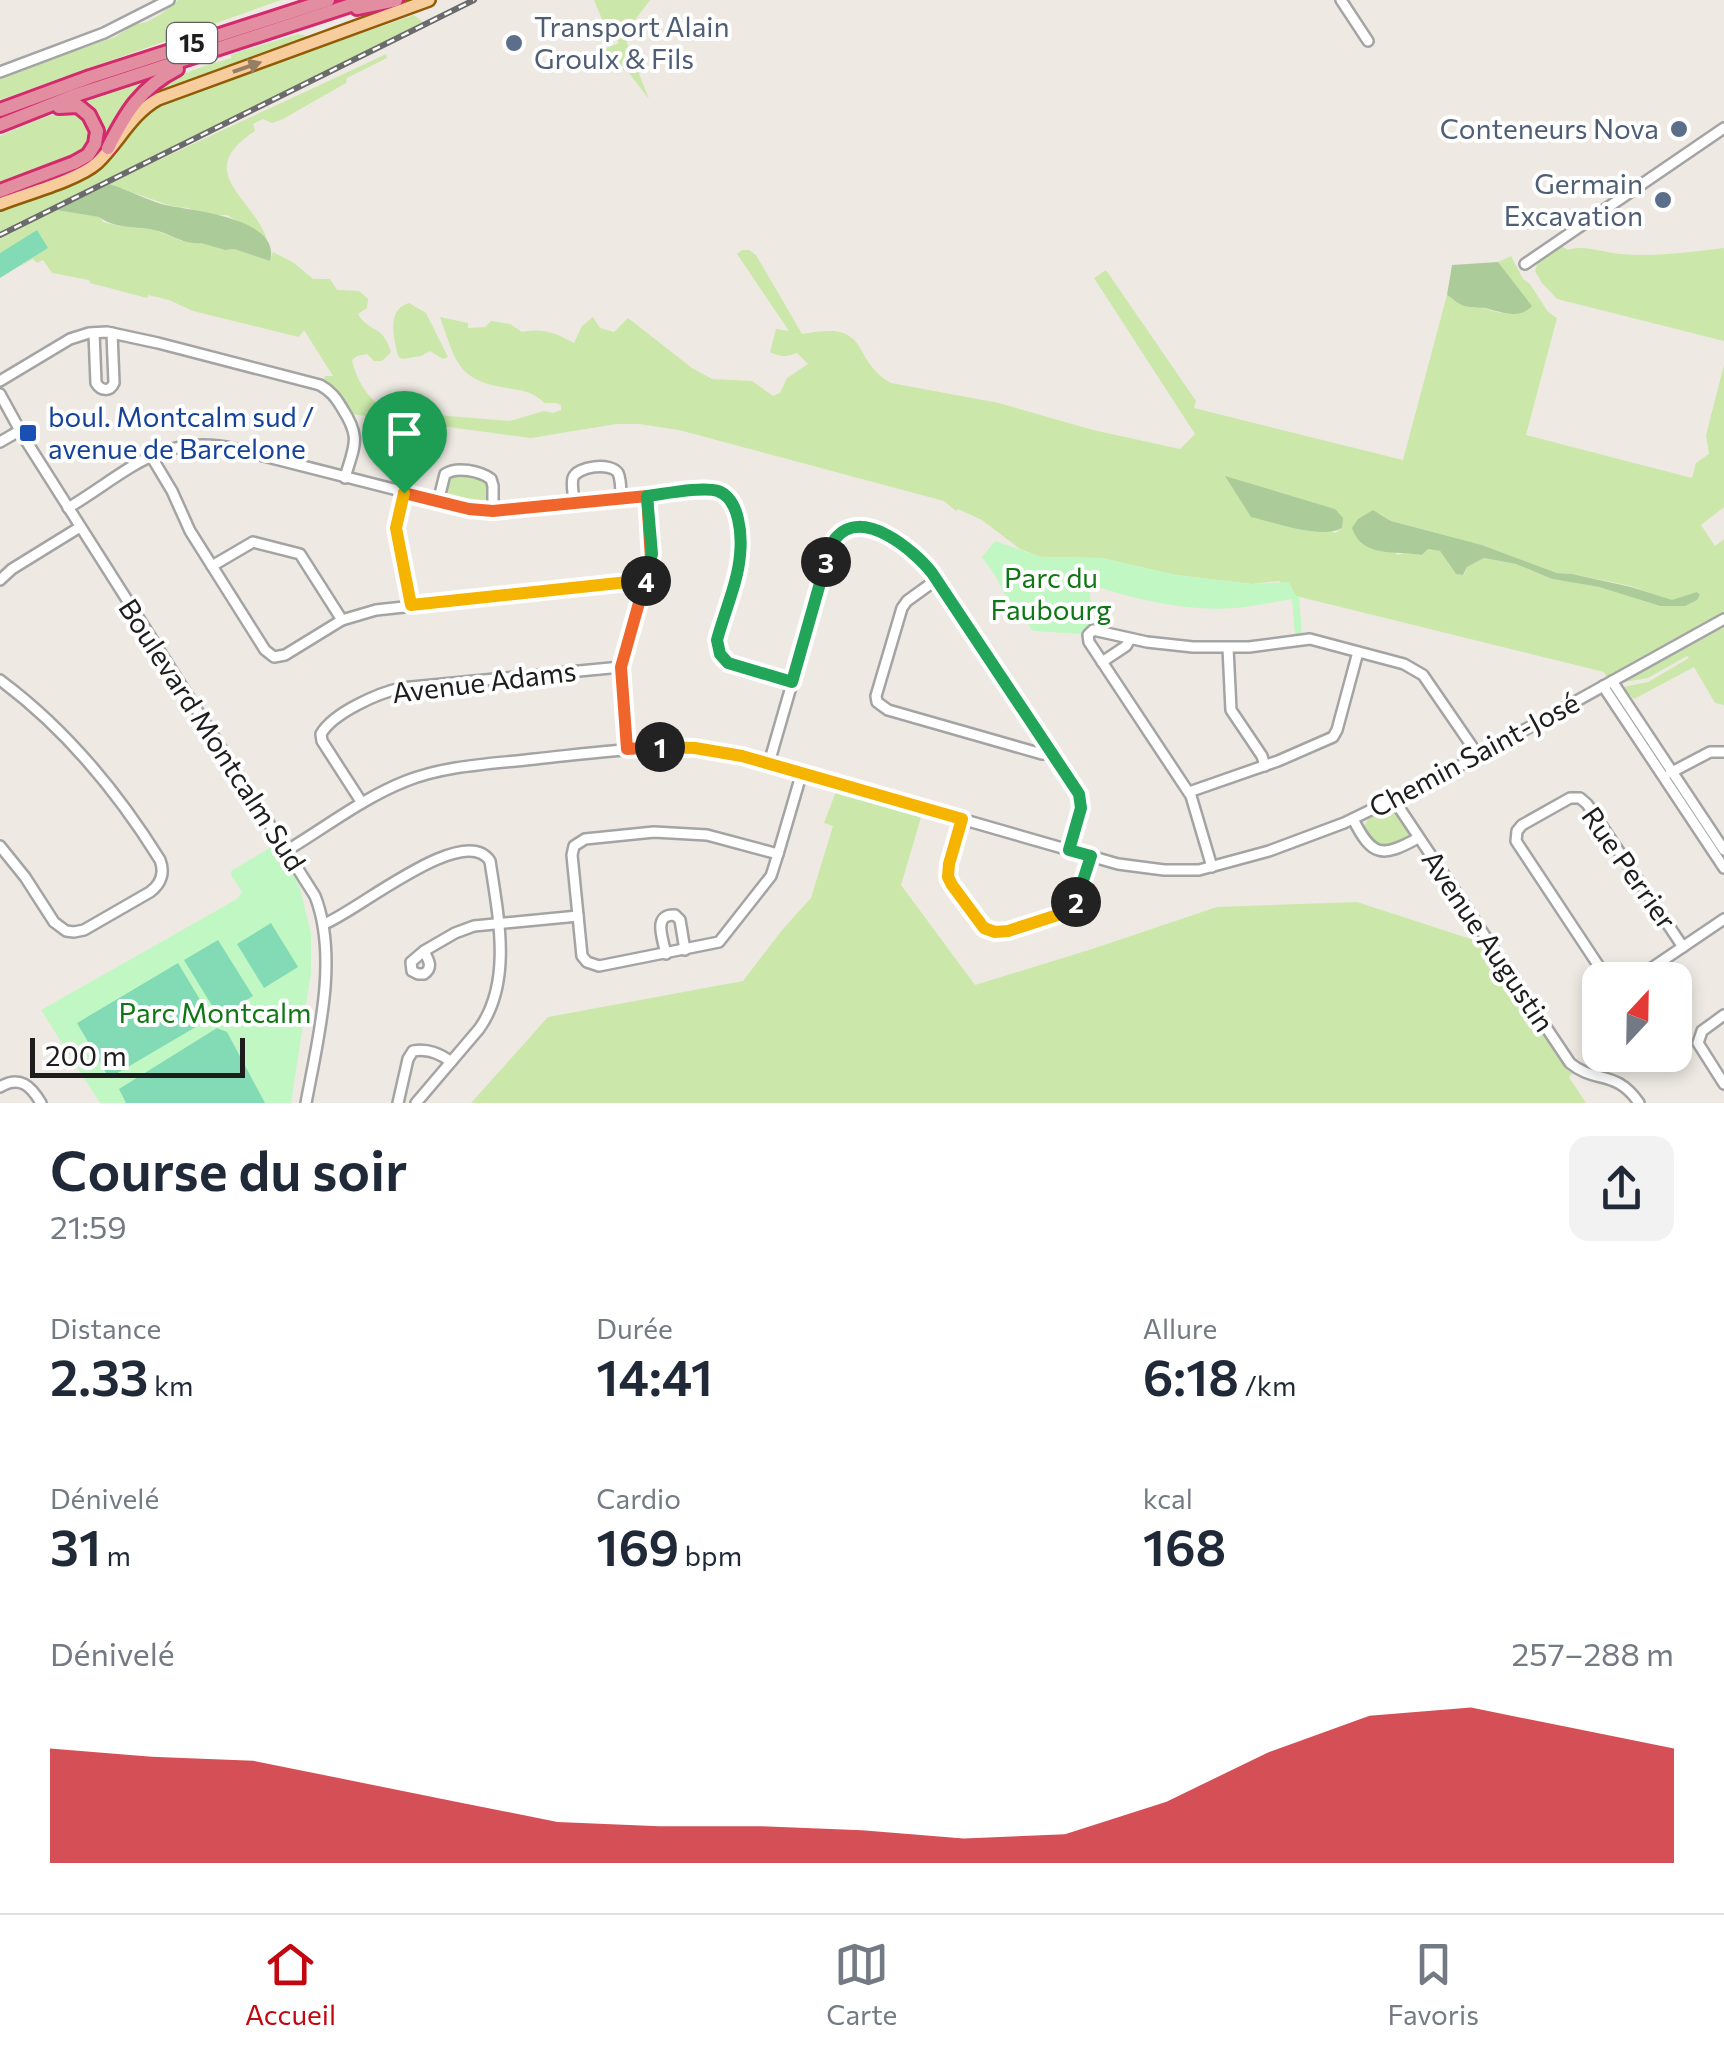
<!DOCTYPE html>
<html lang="fr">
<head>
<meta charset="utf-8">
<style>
	:root { --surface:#fff; --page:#f2f2f3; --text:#1f2937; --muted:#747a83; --line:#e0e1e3; --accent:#c30710 }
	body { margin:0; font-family:Commissioner,sans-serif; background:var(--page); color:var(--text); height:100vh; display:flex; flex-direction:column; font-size:38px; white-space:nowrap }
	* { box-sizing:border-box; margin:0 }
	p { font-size:32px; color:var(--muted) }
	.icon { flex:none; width:55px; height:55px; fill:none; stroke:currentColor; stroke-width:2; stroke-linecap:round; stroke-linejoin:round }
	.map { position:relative; height:1103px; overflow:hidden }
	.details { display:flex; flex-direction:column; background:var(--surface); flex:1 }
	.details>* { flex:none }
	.needle { width:65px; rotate:22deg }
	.tools { position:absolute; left:1582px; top:962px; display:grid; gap:20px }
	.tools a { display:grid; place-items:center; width:110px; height:110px; border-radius:20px; background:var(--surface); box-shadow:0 5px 15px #0003; font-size:50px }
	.scale { position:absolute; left:30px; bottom:25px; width:215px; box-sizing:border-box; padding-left:10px; border:5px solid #1d1d1d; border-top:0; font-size:28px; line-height:35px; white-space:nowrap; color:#1d1d1d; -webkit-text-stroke:8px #fff; paint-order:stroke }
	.pin { position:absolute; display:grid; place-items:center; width:85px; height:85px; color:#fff; margin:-102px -42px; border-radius:50% 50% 50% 0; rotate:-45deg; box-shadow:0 0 10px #0007 }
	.pin .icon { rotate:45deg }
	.km { position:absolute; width:50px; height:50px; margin:-25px; border-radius:50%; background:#222; color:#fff; font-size:28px; line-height:50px; text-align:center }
	.round { display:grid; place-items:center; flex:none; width:105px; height:105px; border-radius:20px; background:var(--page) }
	.head { display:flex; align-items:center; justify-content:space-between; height:170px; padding:0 50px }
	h1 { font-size:55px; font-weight:600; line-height:75px }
	.stats { display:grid; grid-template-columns:repeat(3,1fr); gap:15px; height:170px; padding:10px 50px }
	.stats div { display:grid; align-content:center }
	.stats b { font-size:50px; font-weight:600 }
	.stats small { font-size:28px; font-weight:400 }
	.stats p { font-size:28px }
	.chart { height:280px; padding:20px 50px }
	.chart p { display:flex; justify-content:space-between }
	.chart svg { width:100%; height:180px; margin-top:10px; fill:var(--accent); opacity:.7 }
	.dock { display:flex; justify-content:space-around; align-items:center; height:140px; border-top:2px solid var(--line); background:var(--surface); font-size:28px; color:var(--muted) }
	.dock a { display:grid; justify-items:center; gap:5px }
	.dock .active { color:var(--accent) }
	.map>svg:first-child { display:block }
	.grass { fill:#cbe7aa; fill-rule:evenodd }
	.forest { fill:#abcc99 }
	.park { fill:#c1f7c3 }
	.pitch { fill:#83dbb5 }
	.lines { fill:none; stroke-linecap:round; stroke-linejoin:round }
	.minor-casing { stroke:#a4a4a4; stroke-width:14 }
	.major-casing { stroke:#915c05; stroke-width:16 }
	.highway-casing { stroke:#d22a6c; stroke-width:18 }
	.minor { stroke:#fff; stroke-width:9 }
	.major { stroke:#f8cd9e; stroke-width:11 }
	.highway { stroke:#e38da1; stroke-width:12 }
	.rail-casing { stroke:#6b6b6b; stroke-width:6 }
	.rail { stroke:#fff; stroke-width:2.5; stroke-dasharray:8; stroke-linecap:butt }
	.oneway { fill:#957e64 }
	.split-1-casing { stroke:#fff; stroke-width:20 }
	.split-2-casing { stroke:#fff; stroke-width:20 }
	.split-3-casing { stroke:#fff; stroke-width:20 }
	.split-4-casing { stroke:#fff; stroke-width:20 }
	.split-5-casing { stroke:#fff; stroke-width:20 }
	.split-1 { stroke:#f0652b; stroke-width:12 }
	.split-2 { stroke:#f5b400; stroke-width:12 }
	.split-3 { stroke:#22a559; stroke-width:12 }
	.split-4 { stroke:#22a559; stroke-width:12 }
	.split-5 { stroke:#f5b400; stroke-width:12 }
	.service-dot { fill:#5c6f8a; stroke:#fff; stroke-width:4 }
	.transit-dot { fill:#1a4fb4; stroke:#fff; stroke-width:4 }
	.labels { text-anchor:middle; stroke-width:8; stroke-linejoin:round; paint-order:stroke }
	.shield { fill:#fff; stroke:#616161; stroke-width:2.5 }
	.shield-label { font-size:25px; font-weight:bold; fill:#1d1d1d }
	.service-label { font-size:28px; fill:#4e5e75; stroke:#fff; text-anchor:end }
	.transit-label { font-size:28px; fill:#164399; stroke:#fff; text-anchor:start }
	.park-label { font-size:28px; fill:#0f7713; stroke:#fff }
	.street-label { font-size:28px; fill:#1d1d1d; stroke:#fff }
</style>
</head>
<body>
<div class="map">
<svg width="1724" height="1103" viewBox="0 0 1724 1103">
	<rect width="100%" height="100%" fill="#eeeae3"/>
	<g class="grass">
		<path d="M178,0H281L0,100V77L115,37L133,25L147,22L161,14Z"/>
		<path d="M594,0H650L629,28L627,43L649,99L626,69L618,74L602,50L619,43L602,19Z"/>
		<path d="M414,15L423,22L0,232V210L70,183L147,113L162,103Z"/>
		<path d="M298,34L317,38L143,104C158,78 205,66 231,58V55L236,53Z"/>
		<path d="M386,54L387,58L347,78L346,83L283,119L272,123L263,119L253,124L255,131C193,172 250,194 267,239L227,215H210L188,208L171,206L109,184C201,139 294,98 386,54Z"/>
		<path d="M149,78L150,82L100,153L80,170L0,200V194L98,147L82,103L84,99Z"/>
		<path d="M67,111C92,116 96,140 77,155L0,185V136L39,119Z"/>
		<path d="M56,210L100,217L103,222L116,225L155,230L182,241L200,242L225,250L234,249L270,261L273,252L294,263L313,279H330L337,290L359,291L368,299L367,308L358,314C370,334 382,323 391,352L382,361H374L367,354L357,356L352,360C356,380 369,400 387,411L510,421L544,411L553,413L561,410V405L557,403H545C531,391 525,391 507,388C456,380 456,361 440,317L468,323V328L485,327L491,321L510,324L522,332C544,328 555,333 574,343L582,326L593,317L600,328L614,332L628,318L692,368L712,379L752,381L773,396L780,393L787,378L808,364L797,353C787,357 779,357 770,352L776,329L789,331L737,254L742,250H749L756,255L802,334C874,320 848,358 891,383L999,403L1093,430L1180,449L1195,434L1094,278L1106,270L1196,401L1194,408L1403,460L1447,295C1469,301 1513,326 1531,306L1498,262L1511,256L1523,279L1530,284L1548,312L1557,318L1526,435L1692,478L1696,463L1709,454L1706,435L1724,365V507L1701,525L1715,546L1724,539V613L1608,679L1604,672L1296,596L1279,581L1251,584L1176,575L1102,558L1041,557L1020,549L982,520L958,509L956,511L944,501L679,430L639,424H616L531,438L351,414L337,393L324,382L325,376H333L304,330L299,337L193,311L169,300L148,295L147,298L90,283L89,280L52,273L43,260L37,263L33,259L18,268L47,248L37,230L0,253V239ZM1226,477L1334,509L1342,518L1341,529L1335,533ZM1379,513L1391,521L1482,545L1557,573L1572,574L1631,586L1685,606H1660L1599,587L1552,579L1516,564L1484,558L1467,567L1464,575L1456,574L1440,551L1428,549L1422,555L1409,552L1397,555Z"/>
		<path d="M1561,246L1568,250C1582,244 1605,253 1621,254C1656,257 1690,252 1724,248V341L1557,299L1542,283L1535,271L1538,262Z"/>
		<path d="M409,303L426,313L448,357L443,359L430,351L421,356L402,359L398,356C394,337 386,310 409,303Z"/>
		<path d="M452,474L487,479L489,484V503L483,506L447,498C443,491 446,479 452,474Z"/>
		<path d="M1724,624V705L1715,703L1694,667L1634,699L1630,695L1626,694L1623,687L1648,682L1689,658L1687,656L1648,678L1624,682L1623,680Z"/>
		<path d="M837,789L922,814L901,885L975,985L1092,949L1217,907L1357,902L1483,943L1564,1064L1573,1073L1569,1077L1586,1103H471L548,1017L743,981L782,930L811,898L833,826L824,823Z"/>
		<path d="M1391,810L1398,815L1409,834C1394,852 1370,850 1364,826L1369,818Z"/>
	</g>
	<g class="forest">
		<path d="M109,184C130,190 149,202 170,206C196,211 282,219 270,261L234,249L225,250L201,243C184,245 171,234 154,230C136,226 115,229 99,217L56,210Z"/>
		<path d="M1498,262L1532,306C1519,320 1502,312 1485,308C1478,307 1466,308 1460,304C1455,302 1452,297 1447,295L1452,265Z"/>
		<path d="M1225,476L1335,509L1343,518L1342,528C1323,540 1273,522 1251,517Z"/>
		<path d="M1373,510L1391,521L1482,545L1557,573L1572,574L1631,587L1672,600L1697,592L1700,595L1697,600L1685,606H1660L1599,587L1552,579L1516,564L1484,558L1467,567L1463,575L1456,574L1440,551L1428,549L1422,555C1397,550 1362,559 1352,528L1358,519Z"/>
	</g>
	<g class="park">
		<path d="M995,541L1041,557L1102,558L1176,575L1251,584L1289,582L1296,596H1299L1302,634L1295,635L1292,599C1274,602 1256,606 1237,608C1186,612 1137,600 1089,584L1093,624L1086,627L1082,634L1033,631L1003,592L998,580L982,557Z"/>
		<path d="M273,846L276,855H278L288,865L300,888L311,934V972L291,1103H100L41,1010L237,899L242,892L231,875V871Z"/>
	</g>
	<g class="pitch">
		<path d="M37,230L48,248L0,278V253Z"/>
		<path d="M271,923L298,967L264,988L237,944Z"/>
		<path d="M218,940L253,996L219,1017L184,960Z"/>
		<path d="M178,963L211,1018L109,1078L77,1023Z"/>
		<path d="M217,1028L227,1032L265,1103H126L119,1089Z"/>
	</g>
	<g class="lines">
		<g class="minor-casing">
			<g id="minor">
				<path d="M1341,0L1368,41"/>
				<path d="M0,72L104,33L169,0"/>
				<path d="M1525,264L1724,128"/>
				<path d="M94,333L96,383C101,391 110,392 114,383L112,333"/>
				<path d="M0,381L70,339L89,333L107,332L158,343L320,385C331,391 336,398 342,408C362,439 354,445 345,478"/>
				<path d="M0,394L23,436L315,896C339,957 318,1039 306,1103"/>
				<path d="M0,442L19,431"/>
				<path d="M151,456L172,491L190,531L265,650L274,657L285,655L342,620L376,610L628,583L644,586"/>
				<path d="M404,493L395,528L411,605"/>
				<path d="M438,502L445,474C457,466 480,471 491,479L493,486V511"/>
				<path d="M574,503C574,496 571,485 573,478C577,466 611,462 618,473C621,479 621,492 621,498"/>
				<path d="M68,508C128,472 161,432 236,449L480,511L513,510L705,490C769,492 728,601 718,635V649L728,663L792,682"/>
				<path d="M212,566L253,542L300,554L342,620"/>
				<path d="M0,580L12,569L80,527"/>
				<path d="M936,580L907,601L902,608L876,696L877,702L888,710L1042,754L1053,753"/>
				<path d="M1228,648L1231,710L1262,756L1265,766"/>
				<path d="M1102,662L1126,646L1130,639"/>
				<path d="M0,680C66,729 117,791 160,860C165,873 161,884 150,892L84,930L74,932L66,931L54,922L25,877L0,846"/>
				<path d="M1612,681L1724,850"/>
				<path d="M1603,686L1724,868"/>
				<path d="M627,749L621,667L651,560L647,496"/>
				<path d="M769,763L832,545C855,507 905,541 926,565L1076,788C1086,809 1075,829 1069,850"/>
				<path d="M1670,773L1710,752H1724"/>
				<path d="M1189,792L1278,761L1333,737L1337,730L1358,652"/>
				<path d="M1394,800L1570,1063C1595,1084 1616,1069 1639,1103"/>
				<path d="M362,803L322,741L321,734C333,713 378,693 401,688L621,667"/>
				<path d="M962,819L949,864L948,877L982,926L991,932H1004L1071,909L1079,897L1091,856"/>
				<path d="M1353,819C1372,857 1382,858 1418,838"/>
				<path d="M654,832L707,835L778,854L771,876L719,942L599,966L587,962L582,956L572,855L574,846L585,839Z"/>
				<path d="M286,851C326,827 363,798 406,781C447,765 492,764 535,759C604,752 673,740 742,756L1118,864L1164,870H1199L1269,851L1344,823L1447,773L1724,619"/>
				<path d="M778,854L802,772"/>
				<path d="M1212,867L1191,796L1089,642L1088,635L1093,630L1147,642L1193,647H1249L1310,639L1404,664L1423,675L1478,755"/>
				<path d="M324,924C355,913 464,821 490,861C498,915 513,982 479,1029L416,1103"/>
				<path d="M424,951L455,933L474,926L578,916"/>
				<path d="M424,951C428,960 434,967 424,974H418L412,971L411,962Z"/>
				<path d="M666,954C663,939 652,914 675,915L680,920L685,950"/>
				<path d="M1608,980L1516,841L1517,831L1522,825L1570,798H1580L1587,804L1683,947"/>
				<path d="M1634,980L1724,919"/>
				<path d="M1724,1015L1702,1031L1698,1043L1724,1084"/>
				<path d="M0,1087C20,1075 31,1086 41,1103"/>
				<path d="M398,1103L408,1059L413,1051C427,1048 441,1054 451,1062"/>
			</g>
		</g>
		<g class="major-casing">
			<path id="major" d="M0,204C25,194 78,180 97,163C119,142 131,114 158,99L429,0"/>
		</g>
		<g class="highway-casing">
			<g id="highway">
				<path d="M357,8L396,0"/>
				<path d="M0,110L90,77L328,0"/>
				<path d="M0,125L73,96L366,0"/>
				<path d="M108,148C125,114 141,87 177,69"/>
				<path d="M0,191L74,163L88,155L95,144L97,131L89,115L78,106L59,107"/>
			</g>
		</g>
		<use href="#minor" class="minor"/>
		<use href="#major" class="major"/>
		<use href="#highway" class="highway"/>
		<g class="rail-casing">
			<path id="rail" d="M0,235L474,0"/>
		</g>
		<use href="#rail" class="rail"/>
	</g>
	<defs><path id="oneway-solid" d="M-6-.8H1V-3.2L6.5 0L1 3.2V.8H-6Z" transform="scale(2.5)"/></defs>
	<use class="oneway" href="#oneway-solid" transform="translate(247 67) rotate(-19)"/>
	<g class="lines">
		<g class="split-1-casing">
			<path id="split-1" d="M404,493L469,509L493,511L647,496L651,560L621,667L627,749L660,747"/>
		</g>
		<g class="split-2-casing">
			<path id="split-2" d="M660,747L695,748L742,756L962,819L949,864L948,877L952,885L984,928L995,932L1008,931L1067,912L1076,902"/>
		</g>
		<g class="split-3-casing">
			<path id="split-3" d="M826,562C829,554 830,546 835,539C861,505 915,551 932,573L1079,794L1081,808L1069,850L1091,856L1076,902"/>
		</g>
		<g class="split-4-casing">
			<path id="split-4" d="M646,581L652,554L647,496C664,494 702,486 718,491C740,499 742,536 740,555C738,582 724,613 717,640L720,654L728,663L792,682L826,562"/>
		</g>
		<g class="split-5-casing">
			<path id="split-5" d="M404,493L396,528L411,605L628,582L644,586L646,581"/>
		</g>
		<use href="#split-1" class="split-1"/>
		<use href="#split-2" class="split-2"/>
		<use href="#split-3" class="split-3"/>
		<use href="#split-4" class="split-4"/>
		<use href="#split-5" class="split-5"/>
	</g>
	<g class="service-dot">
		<circle cx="514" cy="43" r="10"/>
		<circle cx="1679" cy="129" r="10"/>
		<circle cx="1663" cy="200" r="10"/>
	</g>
	<rect class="transit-dot" x="18" y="423" width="20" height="20" rx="5"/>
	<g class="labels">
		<rect class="shield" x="167" y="23" width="50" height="40" rx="8"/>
		<g class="shield-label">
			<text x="192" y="52">15</text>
		</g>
		<g class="service-label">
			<text x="534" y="37" text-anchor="start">Transport Alain<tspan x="534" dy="32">Groulx &amp; Fils</tspan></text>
			<text x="1659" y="139">Conteneurs Nova</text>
			<text x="1643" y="194">Germain<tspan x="1643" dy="32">Excavation</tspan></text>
		</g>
		<g class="transit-label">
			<text x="48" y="427">boul. Montcalm sud /<tspan x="48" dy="32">avenue de Barcelone</tspan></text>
		</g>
		<g class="park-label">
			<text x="1051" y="588">Parc du<tspan x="1051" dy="32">Faubourg</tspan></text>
			<text x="215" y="1023">Parc Montcalm</text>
		</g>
		<g class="street-label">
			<text transform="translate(484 682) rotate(-7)" y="10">Avenue Adams</text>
			<text transform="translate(212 735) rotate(57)" y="10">Boulevard Montcalm Sud</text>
			<text transform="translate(1474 755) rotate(-28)" y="10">Chemin Saint-José</text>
			<text transform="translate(1629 868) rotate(55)" y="10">Rue Perrier</text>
			<text transform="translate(1488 941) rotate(56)" y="10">Avenue Augustin</text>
		</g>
	</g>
</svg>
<div class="tools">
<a><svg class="needle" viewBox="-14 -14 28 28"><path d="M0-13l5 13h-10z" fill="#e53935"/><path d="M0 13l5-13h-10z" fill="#747a83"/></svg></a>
</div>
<div class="scale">200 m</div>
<div class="pin" style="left:404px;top:493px;background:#1e9e55"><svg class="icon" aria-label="arrive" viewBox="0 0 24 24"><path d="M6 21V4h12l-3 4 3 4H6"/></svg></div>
<b class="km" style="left:660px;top:747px">1</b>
<b class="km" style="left:1076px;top:902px">2</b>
<b class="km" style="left:826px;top:562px">3</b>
<b class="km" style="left:646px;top:581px">4</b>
</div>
<section class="details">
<div class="head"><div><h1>Course du soir</h1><p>21:59</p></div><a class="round"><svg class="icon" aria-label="share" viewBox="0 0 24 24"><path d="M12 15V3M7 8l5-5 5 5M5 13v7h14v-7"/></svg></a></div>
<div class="stats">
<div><p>Distance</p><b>2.33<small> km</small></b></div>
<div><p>Durée</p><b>14:41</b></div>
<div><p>Allure</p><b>6:18<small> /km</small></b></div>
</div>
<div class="stats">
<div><p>Dénivelé</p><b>31<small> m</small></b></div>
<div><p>Cardio</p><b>169<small> bpm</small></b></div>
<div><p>kcal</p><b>168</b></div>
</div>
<div class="chart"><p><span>Dénivelé</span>257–288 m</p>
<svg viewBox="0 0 160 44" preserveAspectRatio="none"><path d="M0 44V16L10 18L20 19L30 24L40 29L50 34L60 35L70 35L80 36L90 38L100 37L110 29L120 17L130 8L140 6L150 11L160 16V44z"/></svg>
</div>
</section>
<nav class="dock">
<a class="active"><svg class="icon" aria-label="home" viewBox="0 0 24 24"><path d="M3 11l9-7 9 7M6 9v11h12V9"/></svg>Accueil</a>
<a><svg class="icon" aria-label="map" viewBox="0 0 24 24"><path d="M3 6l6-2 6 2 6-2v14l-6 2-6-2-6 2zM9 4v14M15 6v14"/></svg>Carte</a>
<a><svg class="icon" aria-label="saved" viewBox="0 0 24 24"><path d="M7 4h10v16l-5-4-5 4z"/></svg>Favoris</a>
</nav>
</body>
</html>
